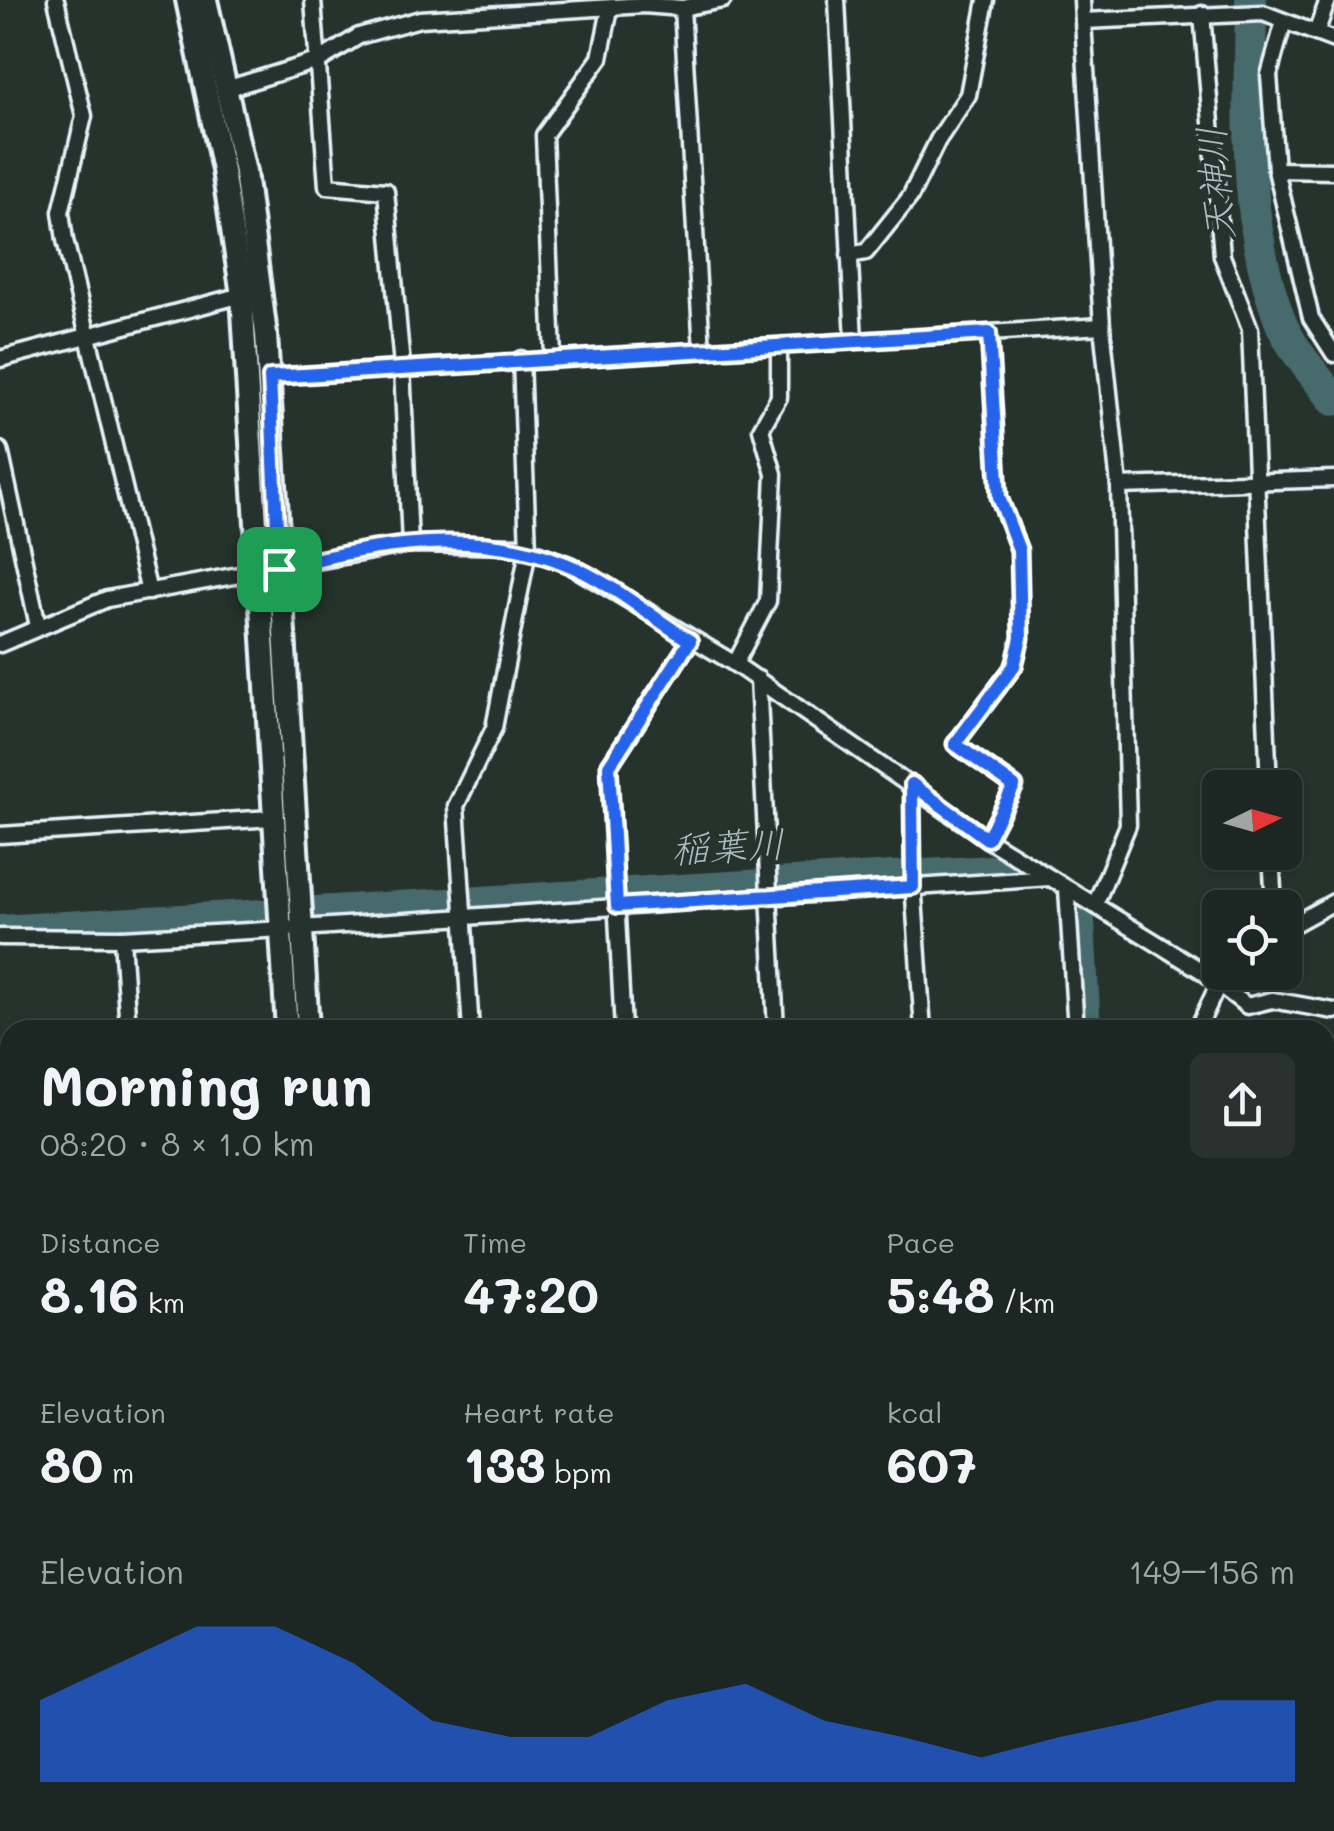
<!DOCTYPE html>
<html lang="en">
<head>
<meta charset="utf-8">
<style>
	:root { --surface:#1c2622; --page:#29322f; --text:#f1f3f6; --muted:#a0a5a5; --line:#3a4340; --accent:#2563eb }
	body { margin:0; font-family:Mali,"Klee One",sans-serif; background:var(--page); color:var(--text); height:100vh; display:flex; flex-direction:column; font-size:38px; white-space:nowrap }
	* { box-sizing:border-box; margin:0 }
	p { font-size:32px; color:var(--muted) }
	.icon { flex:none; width:55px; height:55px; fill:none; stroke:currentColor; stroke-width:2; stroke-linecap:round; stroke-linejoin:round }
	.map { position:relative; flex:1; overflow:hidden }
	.sheet { position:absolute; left:0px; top:1020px; width:1335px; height:812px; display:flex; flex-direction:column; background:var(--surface); border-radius:30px 30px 0 0; box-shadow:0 2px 8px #0004,0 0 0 2px var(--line) }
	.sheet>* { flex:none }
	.needle { width:65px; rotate:85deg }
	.controls { position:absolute; left:1202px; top:770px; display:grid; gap:20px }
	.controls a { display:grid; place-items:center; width:100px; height:100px; border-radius:15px; background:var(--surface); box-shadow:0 2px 8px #0004,0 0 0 2px var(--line); font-size:50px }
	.pin { position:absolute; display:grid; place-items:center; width:85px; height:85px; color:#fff; margin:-42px; border-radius:20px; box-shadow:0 5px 15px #0006 }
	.round { display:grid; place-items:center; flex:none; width:105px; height:105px; border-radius:15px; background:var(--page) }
	.overview { display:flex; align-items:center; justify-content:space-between; height:170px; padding:0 40px }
	h1 { font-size:55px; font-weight:700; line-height:75px }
	.figures { display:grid; grid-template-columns:repeat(3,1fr); gap:15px; height:170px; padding:10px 40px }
	.figures div { display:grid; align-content:center }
	.figures b { font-size:50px; font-weight:700 }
	.figures small { font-size:28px; font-weight:400 }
	.figures p { font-size:28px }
	.chart { height:280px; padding:20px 40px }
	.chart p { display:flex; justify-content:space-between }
	.chart svg { width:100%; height:180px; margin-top:10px; fill:var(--accent); opacity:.7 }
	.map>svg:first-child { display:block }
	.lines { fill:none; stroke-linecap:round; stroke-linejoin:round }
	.river { stroke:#476b6c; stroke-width:32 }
	.street-casing { stroke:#e8f1f8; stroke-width:21 }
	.secondary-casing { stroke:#e8f1f8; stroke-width:28 }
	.street { stroke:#26332d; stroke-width:14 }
	.secondary { stroke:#26332d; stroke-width:20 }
	.route-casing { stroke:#fff; stroke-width:20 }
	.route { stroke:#2563eb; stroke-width:12 }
	.labels { text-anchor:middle; stroke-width:8; stroke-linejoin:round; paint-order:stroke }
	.water-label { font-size:38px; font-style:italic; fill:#a8bbc0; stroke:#26332d }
</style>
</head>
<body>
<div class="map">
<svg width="1334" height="1831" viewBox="0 0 1334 1831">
	<rect width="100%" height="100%" fill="#26332d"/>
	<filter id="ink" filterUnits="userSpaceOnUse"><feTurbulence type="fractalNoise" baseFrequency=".01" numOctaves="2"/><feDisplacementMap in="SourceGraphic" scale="20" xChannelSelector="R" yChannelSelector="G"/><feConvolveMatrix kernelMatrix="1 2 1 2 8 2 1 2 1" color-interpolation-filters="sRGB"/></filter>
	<g filter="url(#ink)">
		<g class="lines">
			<g class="river">
				<path d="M1251,0C1250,107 1241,215 1279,318C1290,348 1315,375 1334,400"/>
				<path d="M1078,905L1085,1030"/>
				<path d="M316,912L1025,869"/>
				<path d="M0,931L264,915"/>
			</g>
			<g class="street-casing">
				<g id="street">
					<path d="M56,0L84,116L61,212L65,240L149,592"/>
					<path d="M313,0L327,186L386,191L402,366L410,544"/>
					<path d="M837,0L854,341"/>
					<path d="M1082,0L1083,21"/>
					<path d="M682,8L702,350"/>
					<path d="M1202,14L1222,256L1250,329L1269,788"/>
					<path d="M1284,21L1269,75L1276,170L1311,318L1334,354"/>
					<path d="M1316,33L1328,0"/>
					<path d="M226,89L320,60L359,36L420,19L644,5L682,8L723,0"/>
					<path d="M1276,170L1334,171"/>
					<path d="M849,255L866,252L910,197L938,140L968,95L986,0"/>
					<path d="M553,357L544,135L600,58L610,9"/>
					<path d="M0,359L242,295"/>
					<path d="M270,377L1102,326"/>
					<path d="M0,450L38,626"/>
					<path d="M1119,486L1334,479"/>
					<path d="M0,644L107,599L410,544L519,546L570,565L735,664L987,839L1202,971L1247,1006L1272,1000L1334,1011"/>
					<path d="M735,664L768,601L774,474L761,429L779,397V347"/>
					<path d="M758,679L776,1030"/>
					<path d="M912,784L913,882L923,1030"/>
					<path d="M0,835L273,818"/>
					<path d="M987,839L1015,786L955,744L1014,666L1021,638L1019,550L999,497L989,333"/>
					<path d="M1271,852L1274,908"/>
					<path d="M1067,889L1076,1030"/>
					<path d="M1095,905L1128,825L1119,486L1102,326L1083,21L1263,13L1334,40"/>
					<path d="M1285,929L1334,902"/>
					<path d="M0,937L122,938L301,928L1050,878"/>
					<path d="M122,938L128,1030"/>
					<path d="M1223,986L1234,972"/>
					<path d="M471,1030L456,806L494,728L528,550L521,359"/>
					<path d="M623,1030L609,766L690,641"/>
					<path d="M1197,1030L1219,983"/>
					<path d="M0,1386L10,1585"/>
					<path d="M1325,1757H1334"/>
					<path d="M170,1822V1831"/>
					<path d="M512,1822L513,1831"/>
					<path d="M670,1822L671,1831"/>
					<path d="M823,1822V1831"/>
					<path d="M1108,1822L1109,1831"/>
					<path d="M1253,1822L1254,1831"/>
					<path d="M0,1824L21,1822"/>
				</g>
			</g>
			<g class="secondary-casing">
				<g id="secondary">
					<path d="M187,0L223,170L242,295L287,1030"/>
					<path d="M206,0L245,172L266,335L308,1030"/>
					<path d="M0,1348L10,1347"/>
					<path d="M1325,1596L1334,1591"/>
					<path d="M336,1822L337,1831"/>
					<path d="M356,1822L357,1831"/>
					<path d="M964,1822L965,1831"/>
				</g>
			</g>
			<use href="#street" class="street"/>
			<use href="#secondary" class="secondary"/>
		</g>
	</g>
	<g class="lines" filter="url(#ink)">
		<g class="route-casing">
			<path id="route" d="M989,333L999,497L1019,550L1021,638L1014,666L955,744L1014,786L987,839L912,784L913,887L617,906L609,766L690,641C650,616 609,581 566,564C476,527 371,544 279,569L270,377Z"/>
		</g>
		<use href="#route" class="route"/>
	</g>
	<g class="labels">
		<g class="water-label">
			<text transform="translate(1216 183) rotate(-95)" y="13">天神川</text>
			<text transform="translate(728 847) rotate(-3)" y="13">稲葉川</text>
		</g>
	</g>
</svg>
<div class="controls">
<a><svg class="needle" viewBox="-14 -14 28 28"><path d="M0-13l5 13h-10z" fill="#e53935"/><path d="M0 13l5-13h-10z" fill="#a0a5a5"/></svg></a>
<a><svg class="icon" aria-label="locate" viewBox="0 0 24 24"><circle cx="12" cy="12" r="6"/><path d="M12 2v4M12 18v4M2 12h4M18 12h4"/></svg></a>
</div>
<div class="pin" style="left:279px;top:569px;background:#1e9e55"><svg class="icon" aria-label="arrive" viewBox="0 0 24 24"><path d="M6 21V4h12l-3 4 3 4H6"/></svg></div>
<section class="sheet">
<div class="overview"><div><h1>Morning run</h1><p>08:20 · 8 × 1.0 km</p></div><a class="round"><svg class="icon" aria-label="share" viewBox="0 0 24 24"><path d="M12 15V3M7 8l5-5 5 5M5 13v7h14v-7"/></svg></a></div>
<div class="figures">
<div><p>Distance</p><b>8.16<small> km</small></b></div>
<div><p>Time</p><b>47:20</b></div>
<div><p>Pace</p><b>5:48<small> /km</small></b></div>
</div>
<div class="figures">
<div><p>Elevation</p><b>80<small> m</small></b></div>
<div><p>Heart rate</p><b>133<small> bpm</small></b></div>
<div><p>kcal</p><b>607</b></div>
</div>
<div class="chart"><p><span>Elevation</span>149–156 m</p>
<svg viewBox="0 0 160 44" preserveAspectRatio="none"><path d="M0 44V24L10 15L20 6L30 6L40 15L50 29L60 33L70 33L80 24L90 20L100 29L110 33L120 38L130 33L140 29L150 24L160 24V44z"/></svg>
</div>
</section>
</div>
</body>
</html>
